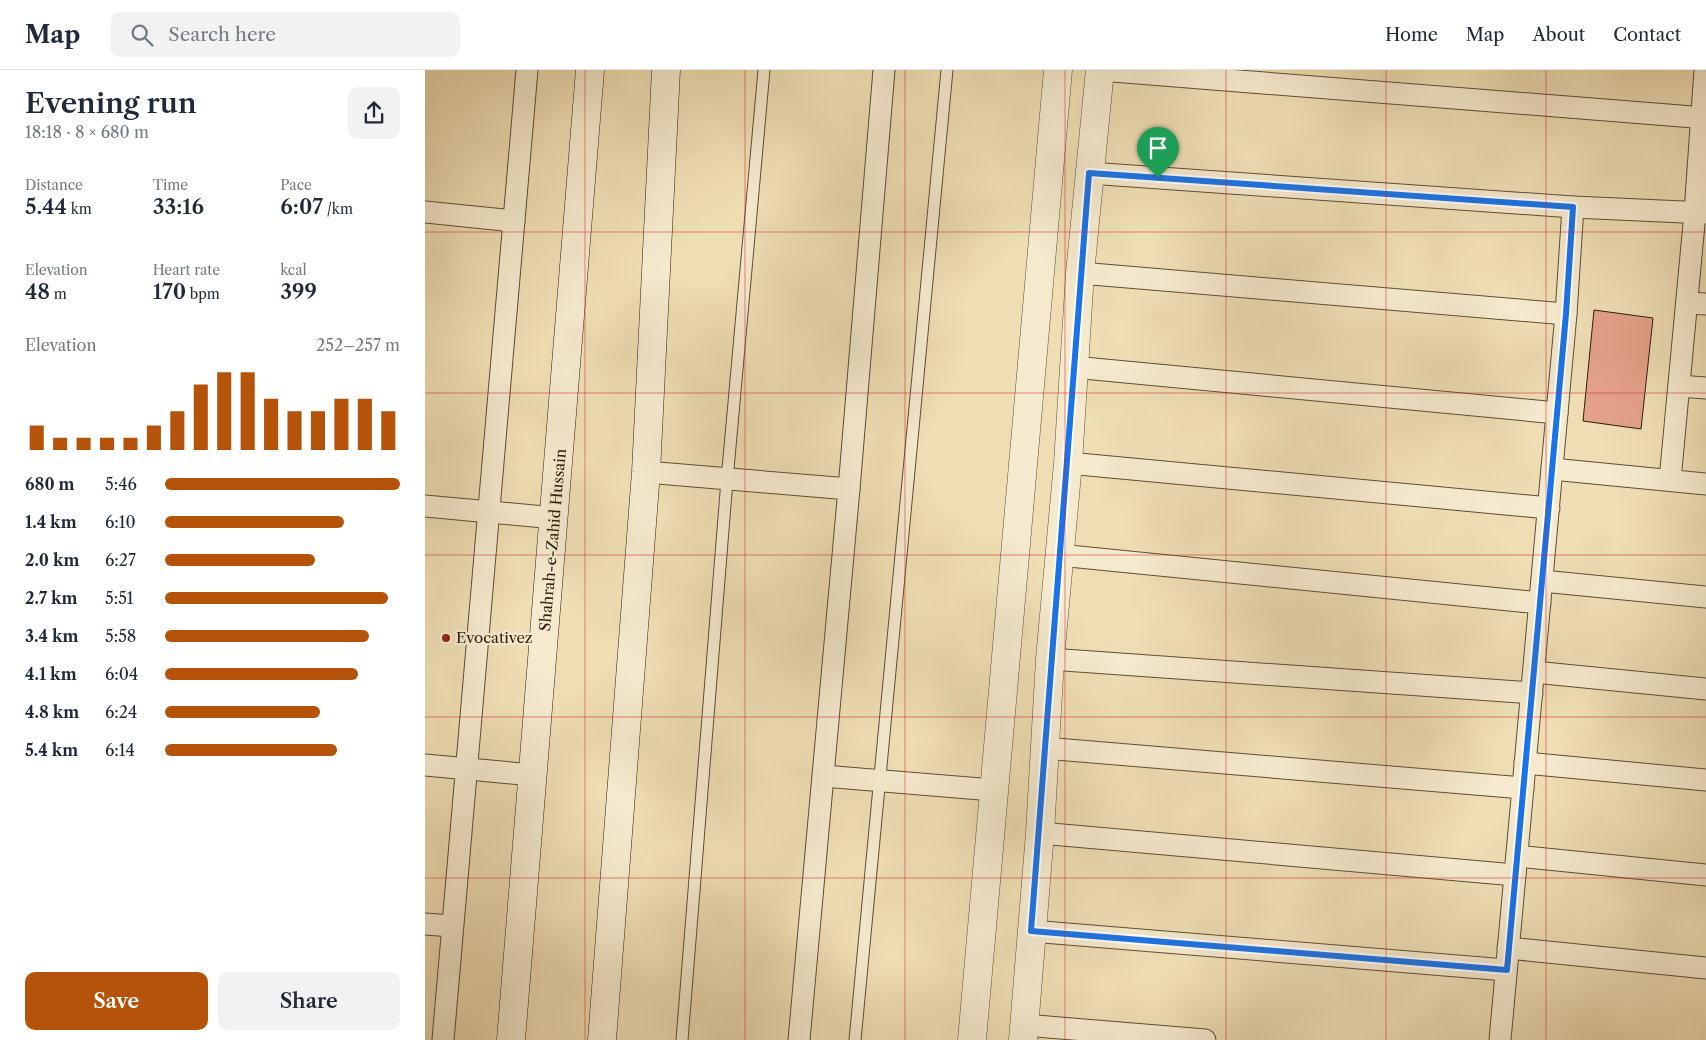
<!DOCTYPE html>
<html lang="en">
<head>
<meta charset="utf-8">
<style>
	:root { --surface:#fff; --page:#f2f2f3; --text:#1f2937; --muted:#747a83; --line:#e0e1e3; --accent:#b45309 }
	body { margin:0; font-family:"Libre Caslon Text",serif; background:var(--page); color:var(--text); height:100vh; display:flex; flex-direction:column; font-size:19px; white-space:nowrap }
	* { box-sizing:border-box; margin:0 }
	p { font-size:16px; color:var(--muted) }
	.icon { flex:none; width:28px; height:28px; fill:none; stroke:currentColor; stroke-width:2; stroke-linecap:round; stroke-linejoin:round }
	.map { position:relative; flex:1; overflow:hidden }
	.drawer { display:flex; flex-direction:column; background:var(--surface); width:425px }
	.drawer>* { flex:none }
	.pin { position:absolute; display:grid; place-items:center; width:42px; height:42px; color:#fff; margin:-51px -21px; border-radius:50% 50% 50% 0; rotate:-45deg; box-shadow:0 0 5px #0007 }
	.pin .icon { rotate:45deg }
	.round { display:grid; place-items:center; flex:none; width:52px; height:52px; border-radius:10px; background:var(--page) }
	.headline { display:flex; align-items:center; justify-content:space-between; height:85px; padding:0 25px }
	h1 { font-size:28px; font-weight:600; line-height:38px }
	.metrics { display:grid; grid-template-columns:repeat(3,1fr); gap:8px; height:85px; padding:5px 25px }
	.metrics div { display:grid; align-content:center }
	.metrics b { font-size:21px; font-weight:600 }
	.metrics small { font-size:14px; font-weight:400 }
	.metrics p { font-size:14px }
	.chart { height:140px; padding:10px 25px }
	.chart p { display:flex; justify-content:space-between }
	.chart svg { width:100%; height:90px; margin-top:5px; stroke:var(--accent); stroke-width:6 }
	.cta { display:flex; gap:10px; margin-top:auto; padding:10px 25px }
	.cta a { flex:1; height:58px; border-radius:10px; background:var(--accent); color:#fff; font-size:20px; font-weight:600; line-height:58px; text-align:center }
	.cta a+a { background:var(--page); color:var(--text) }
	ul { padding:0 25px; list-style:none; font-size:16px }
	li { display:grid; grid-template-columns:80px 60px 1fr; align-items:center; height:38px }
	li i { height:12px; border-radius:6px; background:var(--accent) }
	header { display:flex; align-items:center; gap:30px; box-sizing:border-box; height:70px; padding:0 25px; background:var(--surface); border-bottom:1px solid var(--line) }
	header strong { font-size:24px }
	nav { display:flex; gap:28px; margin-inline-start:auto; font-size:18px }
	.search { width:350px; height:45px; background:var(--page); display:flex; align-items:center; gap:12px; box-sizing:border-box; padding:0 18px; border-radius:10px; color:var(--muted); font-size:19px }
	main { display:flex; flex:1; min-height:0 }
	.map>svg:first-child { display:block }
	.building { fill:#e5a28b; stroke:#2e1d09 }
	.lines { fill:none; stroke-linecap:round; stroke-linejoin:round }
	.service-casing { stroke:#5e4d34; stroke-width:13 }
	.minor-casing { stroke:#5e4d34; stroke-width:23 }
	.tertiary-casing { stroke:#5e4d34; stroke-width:29 }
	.secondary-casing { stroke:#2e1d09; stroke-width:29 }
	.service { stroke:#f5eace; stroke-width:11 }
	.minor { stroke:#f5eace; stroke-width:21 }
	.tertiary { stroke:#f5eace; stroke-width:28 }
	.secondary { stroke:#f5eace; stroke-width:28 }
	.route-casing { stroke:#fff; stroke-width:10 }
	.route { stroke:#1a73e8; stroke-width:6 }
	.grid { fill:none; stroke:#d62828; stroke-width:1; stroke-opacity:0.55 }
	.poi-dot { fill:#8f2418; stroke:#f5eace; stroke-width:2 }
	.labels { text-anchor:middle; stroke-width:4.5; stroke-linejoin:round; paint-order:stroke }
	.street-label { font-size:15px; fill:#2e1d09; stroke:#f5eace }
	.poi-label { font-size:15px; fill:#2e1d09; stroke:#f5eace; text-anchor:start }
</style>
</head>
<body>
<header>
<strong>Map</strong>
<div class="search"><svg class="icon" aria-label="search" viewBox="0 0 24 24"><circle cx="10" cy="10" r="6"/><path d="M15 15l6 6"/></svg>Search here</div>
<nav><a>Home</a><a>Map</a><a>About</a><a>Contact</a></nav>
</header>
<main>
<section class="drawer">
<div class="headline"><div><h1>Evening run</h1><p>18:18 · 8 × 680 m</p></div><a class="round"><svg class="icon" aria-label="share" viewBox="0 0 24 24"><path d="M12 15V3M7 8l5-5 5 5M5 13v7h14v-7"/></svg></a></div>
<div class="metrics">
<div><p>Distance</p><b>5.44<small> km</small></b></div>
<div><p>Time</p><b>33:16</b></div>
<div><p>Pace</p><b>6:07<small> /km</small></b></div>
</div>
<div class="metrics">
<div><p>Elevation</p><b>48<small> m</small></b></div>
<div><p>Heart rate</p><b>170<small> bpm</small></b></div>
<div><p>kcal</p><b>399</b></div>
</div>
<div class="chart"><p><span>Elevation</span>252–257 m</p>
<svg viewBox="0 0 160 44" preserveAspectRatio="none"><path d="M5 44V32M15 44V38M25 44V38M35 44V38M45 44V38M55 44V32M65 44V25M75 44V12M85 44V6M95 44V6M105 44V19M115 44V25M125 44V25M135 44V19M145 44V19M155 44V25"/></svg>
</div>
<ul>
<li><b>680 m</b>5:46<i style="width:100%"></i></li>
<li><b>1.4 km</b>6:10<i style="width:76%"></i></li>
<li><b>2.0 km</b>6:27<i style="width:64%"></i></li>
<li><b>2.7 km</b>5:51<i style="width:95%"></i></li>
<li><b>3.4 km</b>5:58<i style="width:87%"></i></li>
<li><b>4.1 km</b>6:04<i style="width:82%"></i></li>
<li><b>4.8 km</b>6:24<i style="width:66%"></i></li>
<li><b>5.4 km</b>6:14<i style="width:73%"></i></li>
</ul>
<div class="cta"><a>Save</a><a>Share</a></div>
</section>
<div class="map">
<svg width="1281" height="970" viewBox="0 0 1281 970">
	<rect width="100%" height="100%" fill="#efdeb4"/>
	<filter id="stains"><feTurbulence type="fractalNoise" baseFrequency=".004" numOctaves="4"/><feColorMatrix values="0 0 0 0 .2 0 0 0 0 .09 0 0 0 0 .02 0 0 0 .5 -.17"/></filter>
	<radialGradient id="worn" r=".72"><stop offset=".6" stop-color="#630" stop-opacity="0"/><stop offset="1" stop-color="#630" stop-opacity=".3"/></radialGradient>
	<path class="building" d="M1169,240L1228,248L1216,359L1158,351Z"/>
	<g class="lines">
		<g class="service-casing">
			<g id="service">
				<path d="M257,970L302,410L339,0"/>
				<path d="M430,970L522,0"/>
			</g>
		</g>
		<g class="minor-casing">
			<g id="minor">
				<path d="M675,0L1281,48"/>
				<path d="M664,103L1148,137L1281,143"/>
				<path d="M0,142L89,151"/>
				<path d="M655,203L1141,244"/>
				<path d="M1262,233L1281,234"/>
				<path d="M648,297L1132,343"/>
				<path d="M1254,316L1281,318"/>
				<path d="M643,393L1124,438"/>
				<path d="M1127,399L1281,414"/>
				<path d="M221,402L424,419L374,970"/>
				<path d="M1245,410L1270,143L1280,0"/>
				<path d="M424,419L459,0"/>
				<path d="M0,436L130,448"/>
				<path d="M634,485L1115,533"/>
				<path d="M1117,511L1281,527"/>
				<path d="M625,589L1107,623"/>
				<path d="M1109,602L1281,619"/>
				<path d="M619,678L1098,718"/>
				<path d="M1100,693L1281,710"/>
				<path d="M0,695L108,705"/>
				<path d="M398,706L568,720"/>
				<path d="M615,763L1090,805"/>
				<path d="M1092,786L1281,805"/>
				<path d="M0,854L27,856"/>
				<path d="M606,861L1081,900"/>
				<path d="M1083,878L1281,898"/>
				<path d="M599,955L780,970"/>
				<path d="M18,970L102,0"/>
				<path d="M1075,970L1141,244L1148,137"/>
			</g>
		</g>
		<g class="tertiary-casing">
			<g id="tertiary">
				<path d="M547,970L633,0"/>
				<path d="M598,970L615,763L625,589L643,393L655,203L675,0"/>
			</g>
		</g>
		<g class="secondary-casing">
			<g id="secondary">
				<path d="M86,970L165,0"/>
				<path d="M177,970L221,402L241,0"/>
			</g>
		</g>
		<use href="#service" class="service"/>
		<use href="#minor" class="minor"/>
		<use href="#tertiary" class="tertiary"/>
		<use href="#secondary" class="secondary"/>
	</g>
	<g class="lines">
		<g class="route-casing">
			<path id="route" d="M664,103L1148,137L1141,244L1082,900L606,861Z"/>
		</g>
		<use href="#route" class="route"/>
	</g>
	<path class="grid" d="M160,0V970M320,0V970M480,0V970M640,0V970M801,0V970M961,0V970M1121,0V970M0,162H1281M0,323H1281M0,485H1281M0,647H1281M0,808H1281"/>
	<circle class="poi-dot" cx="21" cy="568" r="5"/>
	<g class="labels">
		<g class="street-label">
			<text transform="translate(128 470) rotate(-85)" y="5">Shahrah-e-Zahid Hussain</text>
		</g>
		<g class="poi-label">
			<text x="31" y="573">Evocativez</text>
		</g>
	</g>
	<rect width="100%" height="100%" filter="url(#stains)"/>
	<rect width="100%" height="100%" fill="url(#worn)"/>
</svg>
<div class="pin" style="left:733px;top:108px;background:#1e9e55"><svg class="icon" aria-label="arrive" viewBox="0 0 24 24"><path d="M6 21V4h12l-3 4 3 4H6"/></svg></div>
</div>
</main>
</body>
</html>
